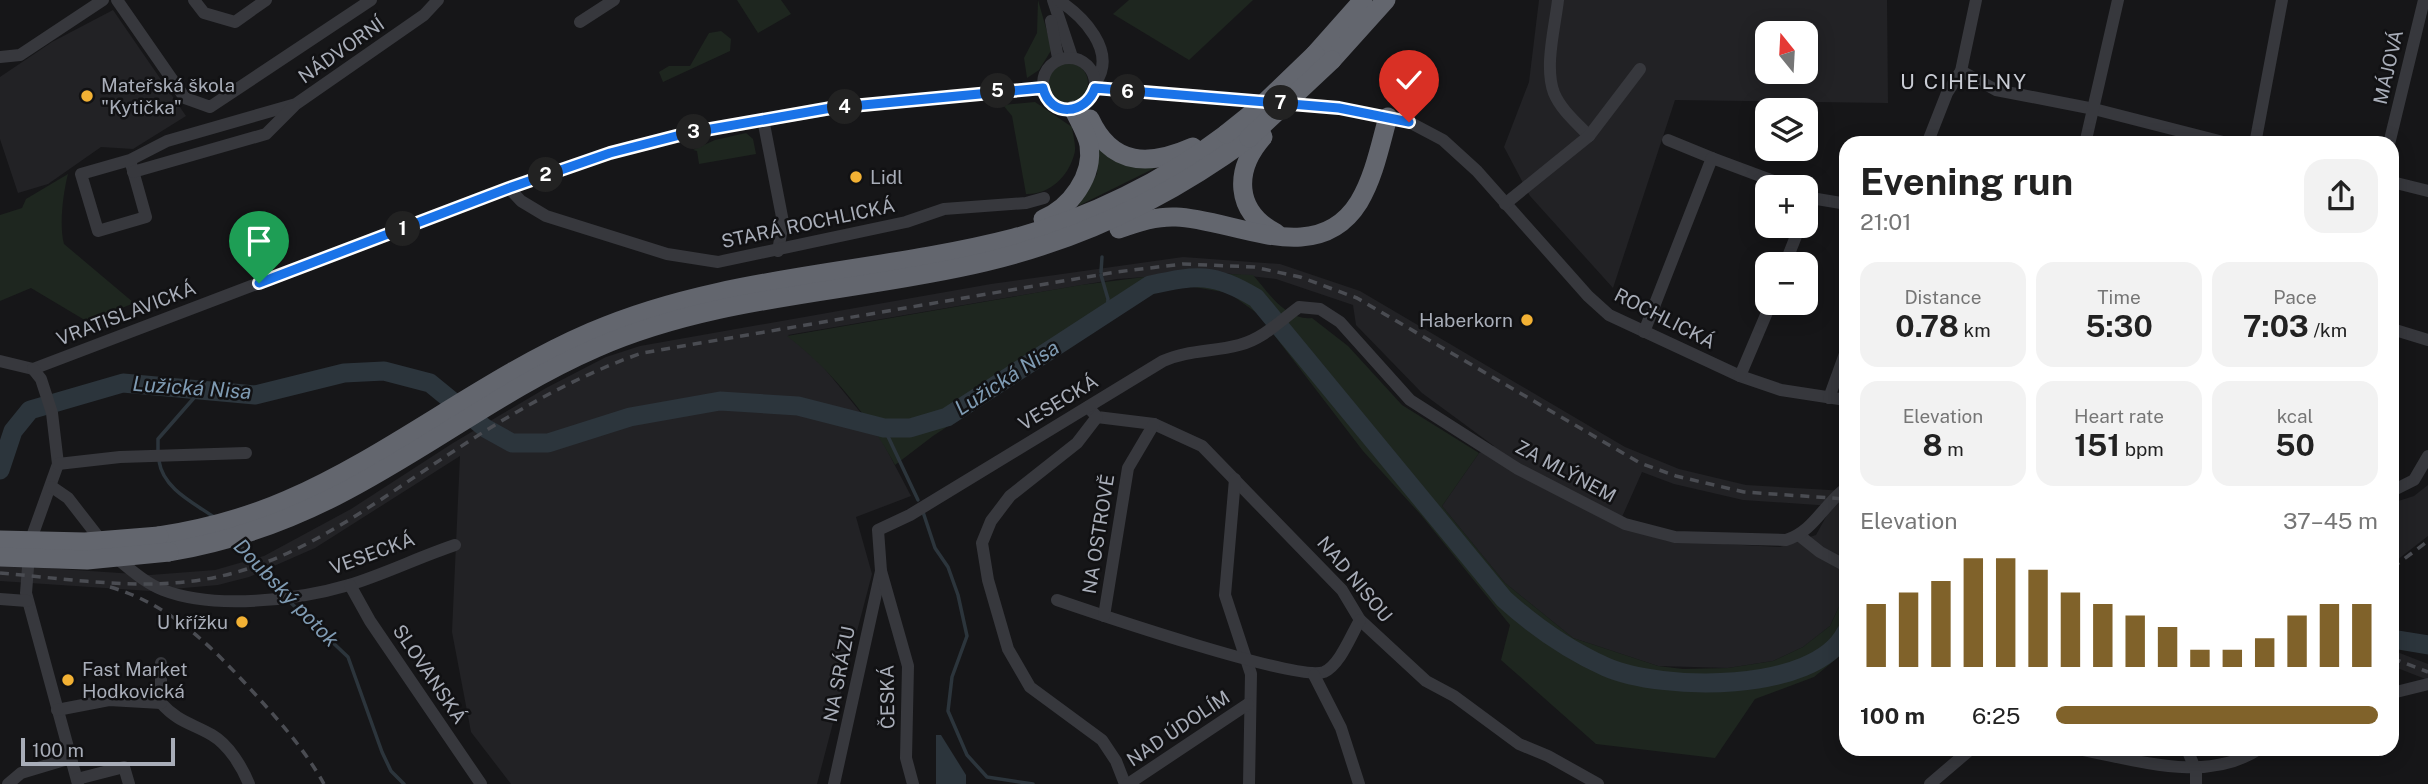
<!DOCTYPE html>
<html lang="en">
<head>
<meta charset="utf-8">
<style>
	:root { --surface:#fff; --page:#f2f2f2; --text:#222; --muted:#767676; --accent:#80622a }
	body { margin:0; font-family:"Public Sans",sans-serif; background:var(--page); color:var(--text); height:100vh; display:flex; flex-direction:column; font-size:26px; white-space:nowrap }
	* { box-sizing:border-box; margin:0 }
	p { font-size:23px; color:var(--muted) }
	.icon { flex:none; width:38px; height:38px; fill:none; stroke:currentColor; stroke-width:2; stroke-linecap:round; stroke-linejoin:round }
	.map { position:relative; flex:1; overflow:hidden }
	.sheet { position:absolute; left:1839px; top:136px; width:560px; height:620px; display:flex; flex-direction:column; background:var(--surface); border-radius:21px; box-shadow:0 4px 18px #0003 }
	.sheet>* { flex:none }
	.needle { width:46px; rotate:342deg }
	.controls { position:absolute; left:1755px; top:21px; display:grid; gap:14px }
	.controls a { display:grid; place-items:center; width:63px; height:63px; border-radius:14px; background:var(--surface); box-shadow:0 4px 18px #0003; font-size:35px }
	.scale { position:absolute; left:21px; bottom:18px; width:154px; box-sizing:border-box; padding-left:7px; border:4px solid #a8adb8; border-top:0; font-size:19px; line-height:24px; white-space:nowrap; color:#a8adb8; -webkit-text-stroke:5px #111113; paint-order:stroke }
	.pin { position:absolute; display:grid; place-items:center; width:60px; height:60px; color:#fff; margin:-72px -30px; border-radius:50% 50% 50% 0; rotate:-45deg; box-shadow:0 0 7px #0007 }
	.pin .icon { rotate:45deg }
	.km { position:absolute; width:35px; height:35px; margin:-18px; border-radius:50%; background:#222; color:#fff; font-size:19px; line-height:35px; text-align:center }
	.round { display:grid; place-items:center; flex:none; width:74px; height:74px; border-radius:21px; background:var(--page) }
	.overview { display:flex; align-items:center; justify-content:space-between; height:119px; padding:0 21px }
	h1 { font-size:38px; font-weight:700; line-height:52px }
	.figures { display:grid; grid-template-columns:repeat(3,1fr); gap:10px; height:119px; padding:7px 21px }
	.figures div { display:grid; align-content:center; border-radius:18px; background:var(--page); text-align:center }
	.figures b { font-size:30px; font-weight:700 }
	.figures small { font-size:19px; font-weight:400 }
	.figures p { font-size:19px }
	.chart { height:196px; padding:14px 21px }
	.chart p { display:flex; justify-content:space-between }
	.chart svg { width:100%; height:126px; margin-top:7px; stroke:var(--accent); stroke-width:6 }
	ul { padding:0 21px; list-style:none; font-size:23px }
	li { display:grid; grid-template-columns:112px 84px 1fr; align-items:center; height:52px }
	li i { height:18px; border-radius:9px; background:var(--accent) }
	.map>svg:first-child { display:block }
	.built { fill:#222225; fill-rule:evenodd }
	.green { fill:#1e261f }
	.water { fill:#2c353c }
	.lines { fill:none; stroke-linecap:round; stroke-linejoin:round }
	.stream { stroke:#2c353c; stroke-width:3.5 }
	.river { stroke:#2c353c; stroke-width:19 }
	.minor { stroke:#37383d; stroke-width:12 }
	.highway { stroke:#63666e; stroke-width:19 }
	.rail { stroke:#4a4c52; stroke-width:3.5; stroke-dasharray:9 7; stroke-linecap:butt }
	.highway-bridge { stroke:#63666e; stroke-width:19 }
	.route-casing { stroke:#fff; stroke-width:14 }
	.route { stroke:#1a73e8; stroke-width:9 }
	.poi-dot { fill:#f2b134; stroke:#111113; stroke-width:2.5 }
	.labels { text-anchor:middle; stroke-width:5; stroke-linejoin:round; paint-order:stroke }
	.street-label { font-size:19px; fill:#a8adb8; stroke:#111113 }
	.poi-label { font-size:19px; fill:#a8adb8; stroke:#111113; text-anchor:start }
	.neighbourhood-label { font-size:21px; letter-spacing:2px; fill:#c9ccd4; stroke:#111113 }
	.water-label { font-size:21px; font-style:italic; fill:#7f9bb3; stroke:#111113 }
</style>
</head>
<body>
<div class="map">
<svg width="2428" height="784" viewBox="0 0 2428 784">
	<rect width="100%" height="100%" fill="#161618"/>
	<g class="built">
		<path d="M1539,0H1887L1888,103L1675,100L1613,288L1530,196L1504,147L1529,82ZM1768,33H1806V72H1768Z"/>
		<path d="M113,10L186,116L133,149L101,147L48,184L18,193L0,139V77L52,42Z"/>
		<path d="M1183,257L1280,264L1360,291L1625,447L1679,469L1746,485L1846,491L1843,598L1830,626L1803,647L1773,661L1728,668L1658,666L1573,638L1505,583L1442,506L1479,453L1494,446L1422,393L1356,325L1353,305L1276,279L1214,272L1117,279L788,335L816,358L879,435L911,496L856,517L872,574L817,784H511L471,732L452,632L460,456L315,548L249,577L218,585L150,591L0,581V565L150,575L215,570L264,556L351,509L453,443L546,388L606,357L640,346L991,284ZM1642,472L1674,484L1743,500L1832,506L1816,535L1780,547L1667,541L1618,526Z"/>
		<path d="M2428,485V536L2392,564V503L2414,496Z"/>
		<path d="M2392,650L2428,664V680L2392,666Z"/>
	</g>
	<g class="green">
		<path d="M737,0H781L791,14L758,33Z"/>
		<path d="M1038,0L1052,49L1039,70L1027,78L1024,58L1037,33Z"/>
		<path d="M1129,0H1253L1189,60L1113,14Z"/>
		<path d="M721,31L731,39L730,51L663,82L659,72L669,66H690L709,33Z"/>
		<circle cx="1068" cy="83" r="20"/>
		<path d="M1035,102L1072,127C1073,136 1077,147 1074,155C1068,177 1049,195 1026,194L1012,116L1003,105Z"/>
		<path d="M746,133L753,139L756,154L699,164L697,151L693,150L715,140Z"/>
		<path d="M1098,148L1157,167L1078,206L1097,174Z"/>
		<path d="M68,174C63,193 59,226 64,244L134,303L88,322L31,288L0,301V215L22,208L26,199Z"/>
		<path d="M1184,272L1253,275C1268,292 1286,321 1312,318L1348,346L1402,405L1479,453L1442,506L1505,583L1573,638L1658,666L1683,669L1728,668L1773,661L1803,647L1830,626L1843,598L1846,535V651L1814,677L1755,699L1715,758L1596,744L1501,660L1510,625L1421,515L1363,451L1258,314L1229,293L1194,287L1156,289L933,436L895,465C869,416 831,370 787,336L1081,285Z"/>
	</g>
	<path class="water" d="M936,735H941L966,775V784H936Z"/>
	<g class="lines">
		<g class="stream">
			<path d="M1101,272L1102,257"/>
			<path d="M1101,275L1108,299L1107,311"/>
			<path d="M884,428L918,500"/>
			<path d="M158,453V439L200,391"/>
			<path d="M159,461C163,488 192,502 214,517"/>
			<path d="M923,512L935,548L948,567L958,595L967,636L952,677L948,711L967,755L987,777L1033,784"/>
			<path d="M238,543L284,595"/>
			<path d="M289,601L348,657L382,752L391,771L404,784"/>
		</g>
		<g class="river">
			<path d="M0,470L13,431L30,410L123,383L255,395L344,373L384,371L430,383L485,428L512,443H548L630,417L720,401L798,406L884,428H910L947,417L1150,285C1198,275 1212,272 1256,298L1504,599C1535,627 1568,650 1606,667C1661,691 1815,694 1846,632"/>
			<path d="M2392,639L2428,645"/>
		</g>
		<g class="minor">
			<path d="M117,0L185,98L210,107L371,0"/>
			<path d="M194,0L204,13L235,22L266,0"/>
			<path d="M1053,0L1072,57"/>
			<path d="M1058,0C1083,16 1117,51 1096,82"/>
			<path d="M1558,0C1555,27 1544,67 1554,93C1561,110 1577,123 1589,136"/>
			<path d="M1051,21L1058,58"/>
			<path d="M580,22L614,0"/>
			<path d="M0,57L20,55L103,0"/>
			<circle cx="1069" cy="84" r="26"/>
			<path d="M1961,71L1996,90L2094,109L2231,144"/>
			<path d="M1095,88L1339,108L1409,122L1443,140L1477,171L1588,296L1609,315L1740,376L1781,390L1846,400"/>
			<path d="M763,119L783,222L778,251"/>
			<path d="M1668,140L1712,158"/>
			<path d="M1927,144L1947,93L1961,71L1976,0"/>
			<path d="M2085,144L2118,0"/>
			<path d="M2255,144L2282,0"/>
			<path d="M2389,144L2424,0"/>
			<path d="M130,160L146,217L98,231L81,174L130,160L167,141L296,104L424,15L438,0"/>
			<path d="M133,172L266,134L294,106"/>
			<path d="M2392,182L2428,191"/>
			<path d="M509,188L521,201L546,216L667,254L718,262L906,222L944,209L1026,203L1044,198"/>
			<path d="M1811,198L1841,203"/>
			<path d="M1505,204L1589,136L1640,69"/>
			<path d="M1785,264L1800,226"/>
			<path d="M2392,329L2428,340"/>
			<path d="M1644,332L1712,158L1790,187"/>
			<path d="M0,361L33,369"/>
			<path d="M33,369L509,188L610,153L688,133L831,109L1043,88"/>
			<path d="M33,369L41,379L52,413L58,464L30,542L26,593L78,784"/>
			<path d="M1740,376L1771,303"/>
			<path d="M1829,398L1846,351"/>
			<path d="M1088,407L1097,417L1154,424L1202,446L1342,590L1360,620L1426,681L1454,696L1519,744L1548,756L1598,784"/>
			<path d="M1097,417L1077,443L1010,496L991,521L982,543L988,580L1008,649L1030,687L1102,740L1116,761L1125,784"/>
			<path d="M58,464L120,457L246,453"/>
			<path d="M1235,479L1225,595L1251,674L1249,784"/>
			<path d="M52,487L68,498L103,543"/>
			<path d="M2392,491L2414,480L2428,456"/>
			<path d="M1800,536L1820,552L1846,566"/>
			<path d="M115,557C130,569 145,583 163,590C214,610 298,600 349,585C385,574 419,557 455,545"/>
			<path d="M350,585L370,621L481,784"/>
			<path d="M0,599L27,601"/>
			<path d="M1057,600C1095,613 1298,682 1324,672C1340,665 1351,635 1360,620"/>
			<path d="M1104,616L1128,468L1154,424"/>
			<path d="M1314,675L1341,728L1359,784"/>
			<path d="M2392,693L2428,684"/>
			<path d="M161,703C178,722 191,723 212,735C229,745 242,767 249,784"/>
			<path d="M57,710L109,700L161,703V663"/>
			<path d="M2078,749C2138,760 2206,784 2259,749"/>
			<path d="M2187,749L2196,771V784"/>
			<path d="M77,779L124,767L129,784"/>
			<path d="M8,784L21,773L71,758"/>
			<path d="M834,784L881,571"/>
			<path d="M913,784L906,758L908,666L881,571L878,530L910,515L1163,361C1187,350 1213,352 1239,345C1263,339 1280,321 1299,307L1320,309L1340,322L1410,400L1518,469L1625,524L1675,537L1786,540C1813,532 1824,504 1846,488"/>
			<path d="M1128,784L1248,704"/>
			<path d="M1930,784L1971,749"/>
		</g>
		<g class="highway">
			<path d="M1315,54L1363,0"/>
			<path d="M1332,60L1386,0"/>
			<path d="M1090,119C1112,167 1150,166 1193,147"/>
			<path d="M1263,137C1234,170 1234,211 1276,233"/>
			<path d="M1043,219C1070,208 1094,176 1089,145C1087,134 1079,121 1074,110"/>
			<path d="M1119,229C1137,222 1156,216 1176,217C1234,219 1317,270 1359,202C1374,177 1380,146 1388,117"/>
			<path d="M159,536C203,529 246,518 287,500C393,454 484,378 591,332C725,274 875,274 1014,238C1090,218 1164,181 1226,134"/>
			<path d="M169,552C228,542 283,523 336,496C425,451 504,388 596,348C719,294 856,293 985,262C1082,239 1168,198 1249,138"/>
		</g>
		<g class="rail">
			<path d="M2392,568L2428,541"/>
			<path d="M0,573C71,579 147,592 217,577C306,558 379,499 454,451C513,412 576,376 642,353L1116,272L1183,264L1254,267L1300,277L1357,298L1640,463L1676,476L1744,492L1846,499"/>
			<path d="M110,587C172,605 213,648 255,694C281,723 305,750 324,784"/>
			<path d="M2392,658L2428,672"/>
		</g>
		<g class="highway-bridge">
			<path d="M1226,134L1261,106L1315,54"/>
			<path d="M1249,138L1332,60"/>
			<path d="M0,540L85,542L159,536"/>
			<path d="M0,557L87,560L169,552"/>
		</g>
	</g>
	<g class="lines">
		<g class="route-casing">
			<path id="route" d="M259,283L509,188L610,153L688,133L831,108L1043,88C1050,118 1086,115 1095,88L1339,108L1409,122"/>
		</g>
		<use href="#route" class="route"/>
	</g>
	<g class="poi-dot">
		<circle cx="87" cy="96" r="7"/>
		<circle cx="856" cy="177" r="7"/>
		<circle cx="1527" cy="320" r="7"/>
		<circle cx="242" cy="622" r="7"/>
		<circle cx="68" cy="680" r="7"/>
	</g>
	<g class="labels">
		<g class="street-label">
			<text transform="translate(341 50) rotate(-35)" y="7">NÁDVORNÍ</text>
			<text transform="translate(2388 67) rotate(-77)" y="7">MÁJOVÁ</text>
			<text transform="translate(808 223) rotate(-12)" y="7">STARÁ ROCHLICKÁ</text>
			<text transform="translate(126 313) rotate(-21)" y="7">VRATISLAVICKÁ</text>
			<text transform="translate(1665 318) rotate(27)" y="7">ROCHLICKÁ</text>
			<text transform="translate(1058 402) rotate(-31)" y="7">VESECKÁ</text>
			<text transform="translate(1566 471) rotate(28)" y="7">ZA MLÝNEM</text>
			<text transform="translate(1098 534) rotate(-81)" y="7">NA OSTROVĚ</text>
			<text transform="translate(372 553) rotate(-20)" y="7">VESECKÁ</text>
			<text transform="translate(1355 579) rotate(50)" y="7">NAD NISOU</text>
			<text transform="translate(430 674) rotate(56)" y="7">SLOVANSKÁ</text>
			<text transform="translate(839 674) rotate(-79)" y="7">NA SRÁZU</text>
			<text transform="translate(887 697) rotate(-91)" y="7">ČESKÁ</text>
			<text transform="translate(1178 728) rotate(-34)" y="7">NAD ÚDOLÍM</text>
		</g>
		<g class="poi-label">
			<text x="101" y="92">Mateřská škola<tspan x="101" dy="22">"Kytička"</tspan></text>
			<text x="870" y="184">Lidl</text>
			<text x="1513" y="327" text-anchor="end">Haberkorn</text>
			<text x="228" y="629" text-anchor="end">U křížku</text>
			<text x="82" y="676">Fast Market<tspan x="82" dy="22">Hodkovická</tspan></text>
		</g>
		<g class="neighbourhood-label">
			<text x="1964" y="89">U CIHELNY</text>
		</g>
		<g class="water-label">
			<text transform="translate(1007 378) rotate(-33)" y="7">Lužická Nisa</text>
			<text transform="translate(192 388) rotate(4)" y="7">Lužická Nisa</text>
			<text transform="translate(286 593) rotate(46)" y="7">Doubský potok</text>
		</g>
	</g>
</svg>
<div class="controls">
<a><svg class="needle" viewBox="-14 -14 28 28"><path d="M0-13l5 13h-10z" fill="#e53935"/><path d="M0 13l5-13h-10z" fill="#767676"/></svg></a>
<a><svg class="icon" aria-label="layers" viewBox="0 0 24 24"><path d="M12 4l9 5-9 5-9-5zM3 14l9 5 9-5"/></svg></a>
<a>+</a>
<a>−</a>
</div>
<div class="scale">100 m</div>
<div class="pin" style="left:259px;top:283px;background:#1e9e55"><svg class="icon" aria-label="arrive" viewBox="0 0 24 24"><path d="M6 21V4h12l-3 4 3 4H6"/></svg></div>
<div class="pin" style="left:1409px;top:122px;background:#d93025"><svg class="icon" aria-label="check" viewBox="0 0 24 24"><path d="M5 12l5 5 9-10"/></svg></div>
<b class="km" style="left:403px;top:229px">1</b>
<b class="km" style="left:546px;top:175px">2</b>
<b class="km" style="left:694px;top:132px">3</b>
<b class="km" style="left:845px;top:107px">4</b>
<b class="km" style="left:998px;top:91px">5</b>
<b class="km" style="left:1128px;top:92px">6</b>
<b class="km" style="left:1281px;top:103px">7</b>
<section class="sheet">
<div class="overview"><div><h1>Evening run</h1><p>21:01</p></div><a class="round"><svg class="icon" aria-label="share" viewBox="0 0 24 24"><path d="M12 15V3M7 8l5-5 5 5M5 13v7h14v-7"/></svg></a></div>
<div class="figures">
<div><p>Distance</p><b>0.78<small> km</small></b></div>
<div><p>Time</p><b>5:30</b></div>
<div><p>Pace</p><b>7:03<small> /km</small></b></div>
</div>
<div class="figures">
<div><p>Elevation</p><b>8<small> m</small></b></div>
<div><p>Heart rate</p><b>151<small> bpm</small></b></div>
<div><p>kcal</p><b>50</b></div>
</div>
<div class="chart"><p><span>Elevation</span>37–45 m</p>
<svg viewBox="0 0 160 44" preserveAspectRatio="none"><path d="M5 44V22M15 44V18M25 44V14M35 44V6M45 44V6M55 44V10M65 44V18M75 44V22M85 44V26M95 44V30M105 44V38M115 44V38M125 44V34M135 44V26M145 44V22M155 44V22"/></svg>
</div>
<ul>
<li><b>100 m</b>6:25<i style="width:100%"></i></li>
</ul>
</section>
</div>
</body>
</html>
